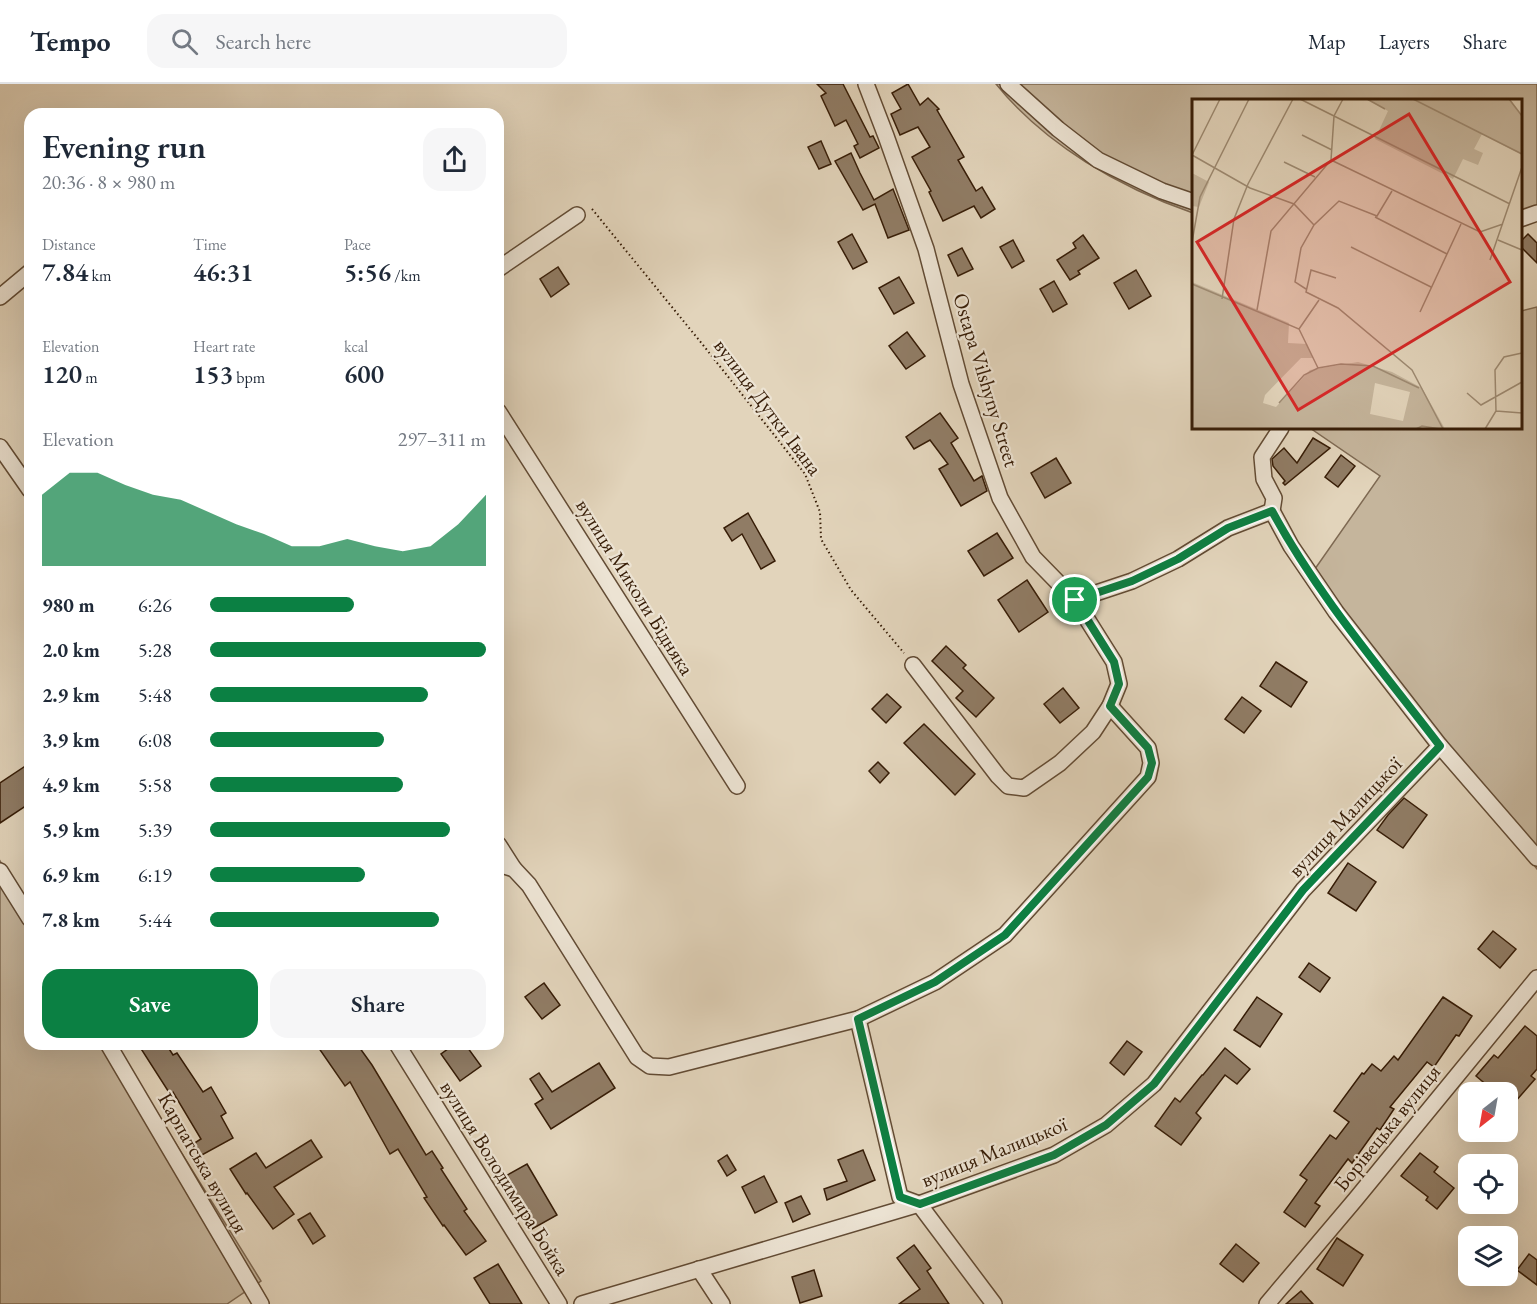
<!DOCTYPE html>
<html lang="en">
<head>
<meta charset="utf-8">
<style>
	:root { --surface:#fff; --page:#f6f6f7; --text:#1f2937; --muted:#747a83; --line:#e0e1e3; --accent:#0b8043 }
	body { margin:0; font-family:"EB Garamond",serif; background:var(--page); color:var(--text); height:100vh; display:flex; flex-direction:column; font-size:22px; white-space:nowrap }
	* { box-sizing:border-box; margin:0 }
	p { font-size:20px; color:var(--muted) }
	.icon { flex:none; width:33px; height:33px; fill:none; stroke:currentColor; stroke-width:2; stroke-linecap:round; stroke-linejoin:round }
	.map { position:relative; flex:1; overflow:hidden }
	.details { position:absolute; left:24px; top:24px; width:480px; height:942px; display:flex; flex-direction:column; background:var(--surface); border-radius:18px; box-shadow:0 6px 24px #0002 }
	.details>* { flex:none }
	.needle { width:39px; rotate:211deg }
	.buttons { position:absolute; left:1458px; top:998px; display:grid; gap:12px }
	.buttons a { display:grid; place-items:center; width:60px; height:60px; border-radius:12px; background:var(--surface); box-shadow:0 6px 24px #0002; font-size:30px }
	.pin { position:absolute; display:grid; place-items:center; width:51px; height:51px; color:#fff; margin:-26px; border:3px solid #fff; border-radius:50%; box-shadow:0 2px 6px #0007 }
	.round { display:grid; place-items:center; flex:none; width:63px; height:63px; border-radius:18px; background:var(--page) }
	.head { display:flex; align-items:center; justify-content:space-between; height:102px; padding:0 18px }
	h1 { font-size:33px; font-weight:600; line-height:45px }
	.figures { display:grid; grid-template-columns:repeat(3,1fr); gap:9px; height:102px; padding:6px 18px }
	.figures div { display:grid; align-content:center }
	.figures b { font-size:26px; font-weight:600 }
	.figures small { font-size:16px; font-weight:400 }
	.figures p { font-size:16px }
	.chart { height:168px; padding:12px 18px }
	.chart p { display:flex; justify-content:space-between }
	.chart svg { width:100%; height:108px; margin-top:6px; fill:var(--accent); opacity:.7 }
	.cta { display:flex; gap:12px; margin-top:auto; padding:12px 18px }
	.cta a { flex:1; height:69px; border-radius:18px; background:var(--accent); color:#fff; font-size:24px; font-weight:600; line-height:69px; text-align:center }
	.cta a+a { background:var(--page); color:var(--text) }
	ul { padding:0 18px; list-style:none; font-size:20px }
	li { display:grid; grid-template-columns:96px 72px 1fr; align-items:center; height:45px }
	li i { height:15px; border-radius:8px; background:var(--accent) }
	header { display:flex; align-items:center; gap:36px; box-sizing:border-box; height:84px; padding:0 30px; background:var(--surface); border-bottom:2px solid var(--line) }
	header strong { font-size:28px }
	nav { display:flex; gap:33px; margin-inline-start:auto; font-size:21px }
	.search { width:420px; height:54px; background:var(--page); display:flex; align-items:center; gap:15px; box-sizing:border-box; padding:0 21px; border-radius:18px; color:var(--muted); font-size:22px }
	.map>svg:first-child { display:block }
	.green { fill:#c5b59c; stroke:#7e6952; stroke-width:1.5 }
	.building { fill:#907c65; stroke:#371d07; stroke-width:1.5 }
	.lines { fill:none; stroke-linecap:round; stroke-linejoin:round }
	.minor-casing { stroke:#624b34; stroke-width:18 }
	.path { stroke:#371d07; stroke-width:2; stroke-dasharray:1.5 3; stroke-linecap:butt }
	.minor { stroke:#ece3d3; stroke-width:15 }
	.route-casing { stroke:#fff; stroke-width:12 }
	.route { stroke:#0b8043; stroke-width:8 }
	.labels { text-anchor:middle; stroke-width:4.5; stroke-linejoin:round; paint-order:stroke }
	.street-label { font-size:21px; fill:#371d07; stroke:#ece3d3 }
	.inset-road { fill:none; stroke:#9e8b73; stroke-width:1.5 }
	.view { fill:#d62828; fill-opacity:0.15; stroke:#d62828; stroke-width:3 }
	.inset-edge { fill:none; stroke:#371d07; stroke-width:3 }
</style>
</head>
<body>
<header>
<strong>Tempo</strong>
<div class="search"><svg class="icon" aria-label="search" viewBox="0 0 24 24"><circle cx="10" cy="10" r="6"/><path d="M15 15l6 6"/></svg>Search here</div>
<nav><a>Map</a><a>Layers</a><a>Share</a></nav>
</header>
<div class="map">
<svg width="1537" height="1220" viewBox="0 0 1537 1220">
	<rect width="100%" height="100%" fill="#e2d4bb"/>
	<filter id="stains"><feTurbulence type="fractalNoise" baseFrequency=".00333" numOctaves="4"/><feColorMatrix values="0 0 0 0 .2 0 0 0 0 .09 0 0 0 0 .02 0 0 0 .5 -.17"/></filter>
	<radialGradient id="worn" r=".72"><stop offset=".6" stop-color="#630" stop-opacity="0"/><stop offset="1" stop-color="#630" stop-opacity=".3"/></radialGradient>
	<g class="green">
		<path d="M996,0H1537V130L1521,136L1520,16H1194L1193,129C1121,104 1045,61 996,0Z"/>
		<path d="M1537,223V785L1310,492L1380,392L1310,344H1520L1521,227Z"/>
		<path d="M0,777L30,826V960H114L261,1197L227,1220H0Z"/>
	</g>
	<g class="building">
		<path d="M817,0H843L870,53L873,52L879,64L860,74L854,62L858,60L846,36L835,42L821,12L826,9Z"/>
		<path d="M908,0L920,21L928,14L939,25L937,26L964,73L958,76L976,107L982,103L995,125L981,134L974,122L943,137L929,108L931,107L912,73L930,63L918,43L900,51L891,30L901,25L892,9Z"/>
		<path d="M821,57L831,80L819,85L808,63Z"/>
		<path d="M851,69L860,89L874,116L893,105L909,146L888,154L875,120L863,126L835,77Z"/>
		<path d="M852,150L867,178L853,185L838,158Z"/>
		<path d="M1528,150L1537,159V179L1521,163V157Z"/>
		<path d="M1083,151L1099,174L1078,187L1080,190L1070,196L1057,176L1076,164L1073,159Z"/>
		<path d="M1013,156L1024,177L1012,184L1000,163Z"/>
		<path d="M962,164L973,185L958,192L948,171Z"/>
		<path d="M558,183L569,200L551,213L540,195Z"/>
		<path d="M1136,186L1151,212L1129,225L1114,199Z"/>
		<path d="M899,193L914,219L894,230L879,204Z"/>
		<path d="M1054,197L1067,220L1053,228L1040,205Z"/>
		<path d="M907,248L925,272L906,285L889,262Z"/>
		<path d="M940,329L958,354L951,359L974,397L982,392L987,407L961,422L939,385L948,380L930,356L914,365L906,353Z"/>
		<path d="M1313,354L1330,364L1285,401L1283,399L1285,397L1273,382L1272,375L1284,364L1297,379Z"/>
		<path d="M1341,371L1355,382L1338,403L1325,393Z"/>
		<path d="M1056,374L1071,399L1045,414L1031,389Z"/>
		<path d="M748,429L775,477L761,485L742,450L732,457L724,444Z"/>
		<path d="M997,449L1013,474L984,492L968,467Z"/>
		<path d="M1027,496L1048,528L1019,548L998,516Z"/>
		<path d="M946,562L966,581L963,584L994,614L976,633L956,614L963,607L932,577Z"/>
		<path d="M1276,578L1307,598L1291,623L1260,602Z"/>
		<path d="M1063,604L1079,624L1060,639L1044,620Z"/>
		<path d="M887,610L901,623L886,639L872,625Z"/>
		<path d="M1242,613L1261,627L1244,649L1225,635Z"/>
		<path d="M924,640L975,690L955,711L904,659Z"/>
		<path d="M878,678L889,689L880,699L869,687Z"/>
		<path d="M30,679V719L0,739V699Z"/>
		<path d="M1404,714L1427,731L1403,764L1377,746L1388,731Z"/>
		<path d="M1348,779L1376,798L1356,827L1328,809Z"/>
		<path d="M1493,847L1516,865L1500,884L1478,865Z"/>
		<path d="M1309,879L1330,894L1320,908L1299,893Z"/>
		<path d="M544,899L560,921L542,935L525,913Z"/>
		<path d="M1257,913L1282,930L1260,963L1234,946Z"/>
		<path d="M1443,913L1472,932L1459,952L1456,951L1434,983L1427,978L1390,1023L1394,1025L1380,1046L1377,1044L1352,1079L1348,1075L1315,1119L1320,1122L1305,1143L1284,1128L1307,1096L1300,1091L1330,1051L1336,1055L1349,1038L1334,1027L1362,989L1364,990L1372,980L1381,987L1394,972L1398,976Z"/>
		<path d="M1525,942L1537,952V985L1531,992L1535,995L1508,1026V1008H1495L1476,992L1494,971L1498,974Z"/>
		<path d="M1127,957L1142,968L1124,991L1110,979Z"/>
		<path d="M138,960H166L173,971L177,969L203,1008L211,1003L226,1029L221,1032L233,1054L200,1072L193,1060L201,1055L173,1008L170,1010Z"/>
		<path d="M316,960H357L372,981L426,1071L432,1067L443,1084L441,1085L467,1125L464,1127L486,1157L466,1171L444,1141L443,1142L424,1114L427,1113L398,1065L390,1070L350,998L345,1002Z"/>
		<path d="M455,960H465L481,982L460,997L441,970Z"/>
		<path d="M1225,964L1250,985L1237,1000L1225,991L1196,1029L1201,1034L1181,1061L1155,1042L1175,1014L1180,1018L1202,991H1203Z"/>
		<path d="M599,979L615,1004L551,1045L535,1020L543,1015L530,995L539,989L552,1008Z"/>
		<path d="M311,1056L322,1073L274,1103L294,1130L273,1145L247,1109L246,1110L230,1085L256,1069L266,1084Z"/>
		<path d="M863,1066L875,1096L827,1116L824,1105L847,1097L838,1076Z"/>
		<path d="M1420,1069L1438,1083L1434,1088L1454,1104L1437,1125L1426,1116L1428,1113L1401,1092Z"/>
		<path d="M727,1071L736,1086L727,1092L718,1077Z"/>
		<path d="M527,1080L557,1131L532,1145L502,1094Z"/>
		<path d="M764,1092L777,1118L755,1129L742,1103Z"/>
		<path d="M801,1112L810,1130L793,1138L785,1119Z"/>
		<path d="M310,1129L325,1152L313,1160L298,1136Z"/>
		<path d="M1337,1154L1363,1171L1343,1202L1317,1185Z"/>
		<path d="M1236,1160L1259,1179L1243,1198L1220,1180Z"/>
		<path d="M914,1161L931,1184L927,1187L949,1220H899L920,1205L897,1174Z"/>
		<path d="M1529,1170L1537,1176V1201L1517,1186Z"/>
		<path d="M498,1180L522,1220H490L474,1194Z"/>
		<path d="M814,1186L822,1212L800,1219L792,1193Z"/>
		<path d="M1301,1207L1313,1220H1286Z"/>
	</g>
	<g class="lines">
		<g class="minor-casing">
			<g id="minor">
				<path d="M866,0L886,52L926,165L961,300L1000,414L1033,473L1075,516L1114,578L1119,600L1110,622L1093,648L1060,679L1024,704L1008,702L998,692L913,581"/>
				<path d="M1008,0L1058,45L1098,76L1162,107L1194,118"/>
				<path d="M1520,135L1537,129"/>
				<path d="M498,185L577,131"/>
				<path d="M0,213L30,188"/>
				<path d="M498,327L737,702"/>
				<path d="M0,363L30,406"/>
				<path d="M1272,427L1291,462L1336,528L1440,662L1537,774"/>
				<path d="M1272,427L1274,414L1264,395L1262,373L1281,344"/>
				<path d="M1075,516L1132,497L1178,475L1228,444L1272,427"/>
				<path d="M498,760L514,785"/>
				<path d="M498,780L514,785L529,801L637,973L650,982L669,983L858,935L935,898L1005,851L1148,693L1151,679L1148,664L1110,622"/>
				<path d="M0,787L30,835"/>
				<path d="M858,935L900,1113L919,1120L994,1220"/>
				<path d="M108,960L261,1220"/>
				<path d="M397,960L559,1220"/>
				<path d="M699,1185L722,1220"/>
				<path d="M582,1220L919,1120L1054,1071L1106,1041L1154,1000L1303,806L1440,662"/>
				<path d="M1267,1220L1355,1116L1537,894"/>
			</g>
		</g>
		<path class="path" d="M592,125L703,261L805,390L820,428L821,455L851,506L904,569"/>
		<use href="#minor" class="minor"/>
	</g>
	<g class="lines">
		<g class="route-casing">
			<path id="route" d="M1272,427C1318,512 1382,586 1440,662L1303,806L1154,1000L1106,1041L1054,1071L920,1120L900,1113L858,935L935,898L1005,851L1148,693L1152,679L1148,664L1110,622L1119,600L1114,578L1075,516L1132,497L1178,475L1228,444Z"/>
		</g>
		<use href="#route" class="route"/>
	</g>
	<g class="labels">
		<g class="street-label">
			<text transform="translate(986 296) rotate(73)" y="7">Ostapa Vilshyny Street</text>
			<text transform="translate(768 323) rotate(53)" y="7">вулиця Дутки Івана</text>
			<text transform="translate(635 503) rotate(58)" y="7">вулиця Миколи Бідняка</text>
			<text transform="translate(1345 733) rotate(-47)" y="7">вулиця Малицької</text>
			<text transform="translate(1387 1044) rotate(-51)" y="7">Борівецька вулиця</text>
			<text transform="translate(994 1068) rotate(-22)" y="7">вулиця Малицької</text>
			<text transform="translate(203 1079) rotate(60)" y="7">Карпатська вулиця</text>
			<text transform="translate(505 1094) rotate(58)" y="7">вулиця Володимира Бойка</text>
		</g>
	</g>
	<g transform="translate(1192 15)">
		<rect width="330" height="330" fill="#e2d4bb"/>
		<path d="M174,0H318L330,16V56L290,35L282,50L291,54L286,66L271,60L261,80L183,40L196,12ZM0,74L17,83L7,108L0,107ZM0,183L97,224L96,244L115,245L121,259H109L73,296L71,304L84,308L118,271L166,263L200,273L230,289L253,330H0ZM183,284L218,293L211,322L178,315Z" fill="#c5b59c" fill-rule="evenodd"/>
		<path class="inset-road" d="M108,0L318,105M175,0L193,10M221,0L330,55M317,0L330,17M110,36L140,51M0,56L58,89L102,105L122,126M0,56L28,0M139,61L288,133L311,125M92,63L123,78M183,118L255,155M306,141L330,151M0,143L8,98L57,0M159,148L239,188M298,161L330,68M144,179L119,171L114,193L146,209L220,271L251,330M0,185L107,230L126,269M114,190L103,183L109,149L122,126L147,102L185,117L200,92M30,200L42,120L56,85L101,0M65,211L79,132L139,61L142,17L151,0M228,213L269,125M107,230L127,201M275,294L289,306L330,283M87,304L112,276L126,269L149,265L181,267L227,289M304,312L330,314M224,330L230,327L248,330M293,330L304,312L303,271L312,258L330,254"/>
		<path class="view" d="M217,15L318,183L106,311L5,143Z"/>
		<rect width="330" height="330" class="inset-edge"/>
	</g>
	<rect width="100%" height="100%" filter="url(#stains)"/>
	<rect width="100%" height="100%" fill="url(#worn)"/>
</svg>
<div class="buttons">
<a><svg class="needle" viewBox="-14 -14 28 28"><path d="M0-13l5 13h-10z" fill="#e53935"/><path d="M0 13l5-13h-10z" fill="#747a83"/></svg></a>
<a><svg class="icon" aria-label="locate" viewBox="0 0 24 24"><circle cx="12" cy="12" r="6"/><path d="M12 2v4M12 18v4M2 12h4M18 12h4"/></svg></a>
<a><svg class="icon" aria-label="layers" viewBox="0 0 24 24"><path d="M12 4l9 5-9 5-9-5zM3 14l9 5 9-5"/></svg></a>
</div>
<div class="pin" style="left:1075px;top:516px;background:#1e9e55"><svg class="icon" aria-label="arrive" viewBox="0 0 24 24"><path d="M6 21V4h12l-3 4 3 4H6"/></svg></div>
<section class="details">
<div class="head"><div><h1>Evening run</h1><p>20:36 · 8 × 980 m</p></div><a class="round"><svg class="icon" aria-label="share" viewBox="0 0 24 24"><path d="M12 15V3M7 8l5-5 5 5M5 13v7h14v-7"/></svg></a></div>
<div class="figures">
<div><p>Distance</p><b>7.84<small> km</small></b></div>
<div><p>Time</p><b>46:31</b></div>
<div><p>Pace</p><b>5:56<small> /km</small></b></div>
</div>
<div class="figures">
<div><p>Elevation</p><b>120<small> m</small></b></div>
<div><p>Heart rate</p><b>153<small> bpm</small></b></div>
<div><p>kcal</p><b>600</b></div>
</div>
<div class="chart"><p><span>Elevation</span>297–311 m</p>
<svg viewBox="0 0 160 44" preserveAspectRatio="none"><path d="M0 44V15L10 6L20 6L30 11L40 15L50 17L60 22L70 27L80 31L90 36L100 36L110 33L120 36L130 38L140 36L150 27L160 15V44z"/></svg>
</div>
<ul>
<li><b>980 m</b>6:26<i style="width:52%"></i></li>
<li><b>2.0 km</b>5:28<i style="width:100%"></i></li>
<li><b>2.9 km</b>5:48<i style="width:79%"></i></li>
<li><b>3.9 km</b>6:08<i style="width:63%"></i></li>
<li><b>4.9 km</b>5:58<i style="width:70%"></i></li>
<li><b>5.9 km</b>5:39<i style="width:87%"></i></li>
<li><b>6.9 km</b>6:19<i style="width:56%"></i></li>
<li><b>7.8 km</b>5:44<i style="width:83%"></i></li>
</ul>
<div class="cta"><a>Save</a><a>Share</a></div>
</section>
</div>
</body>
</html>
